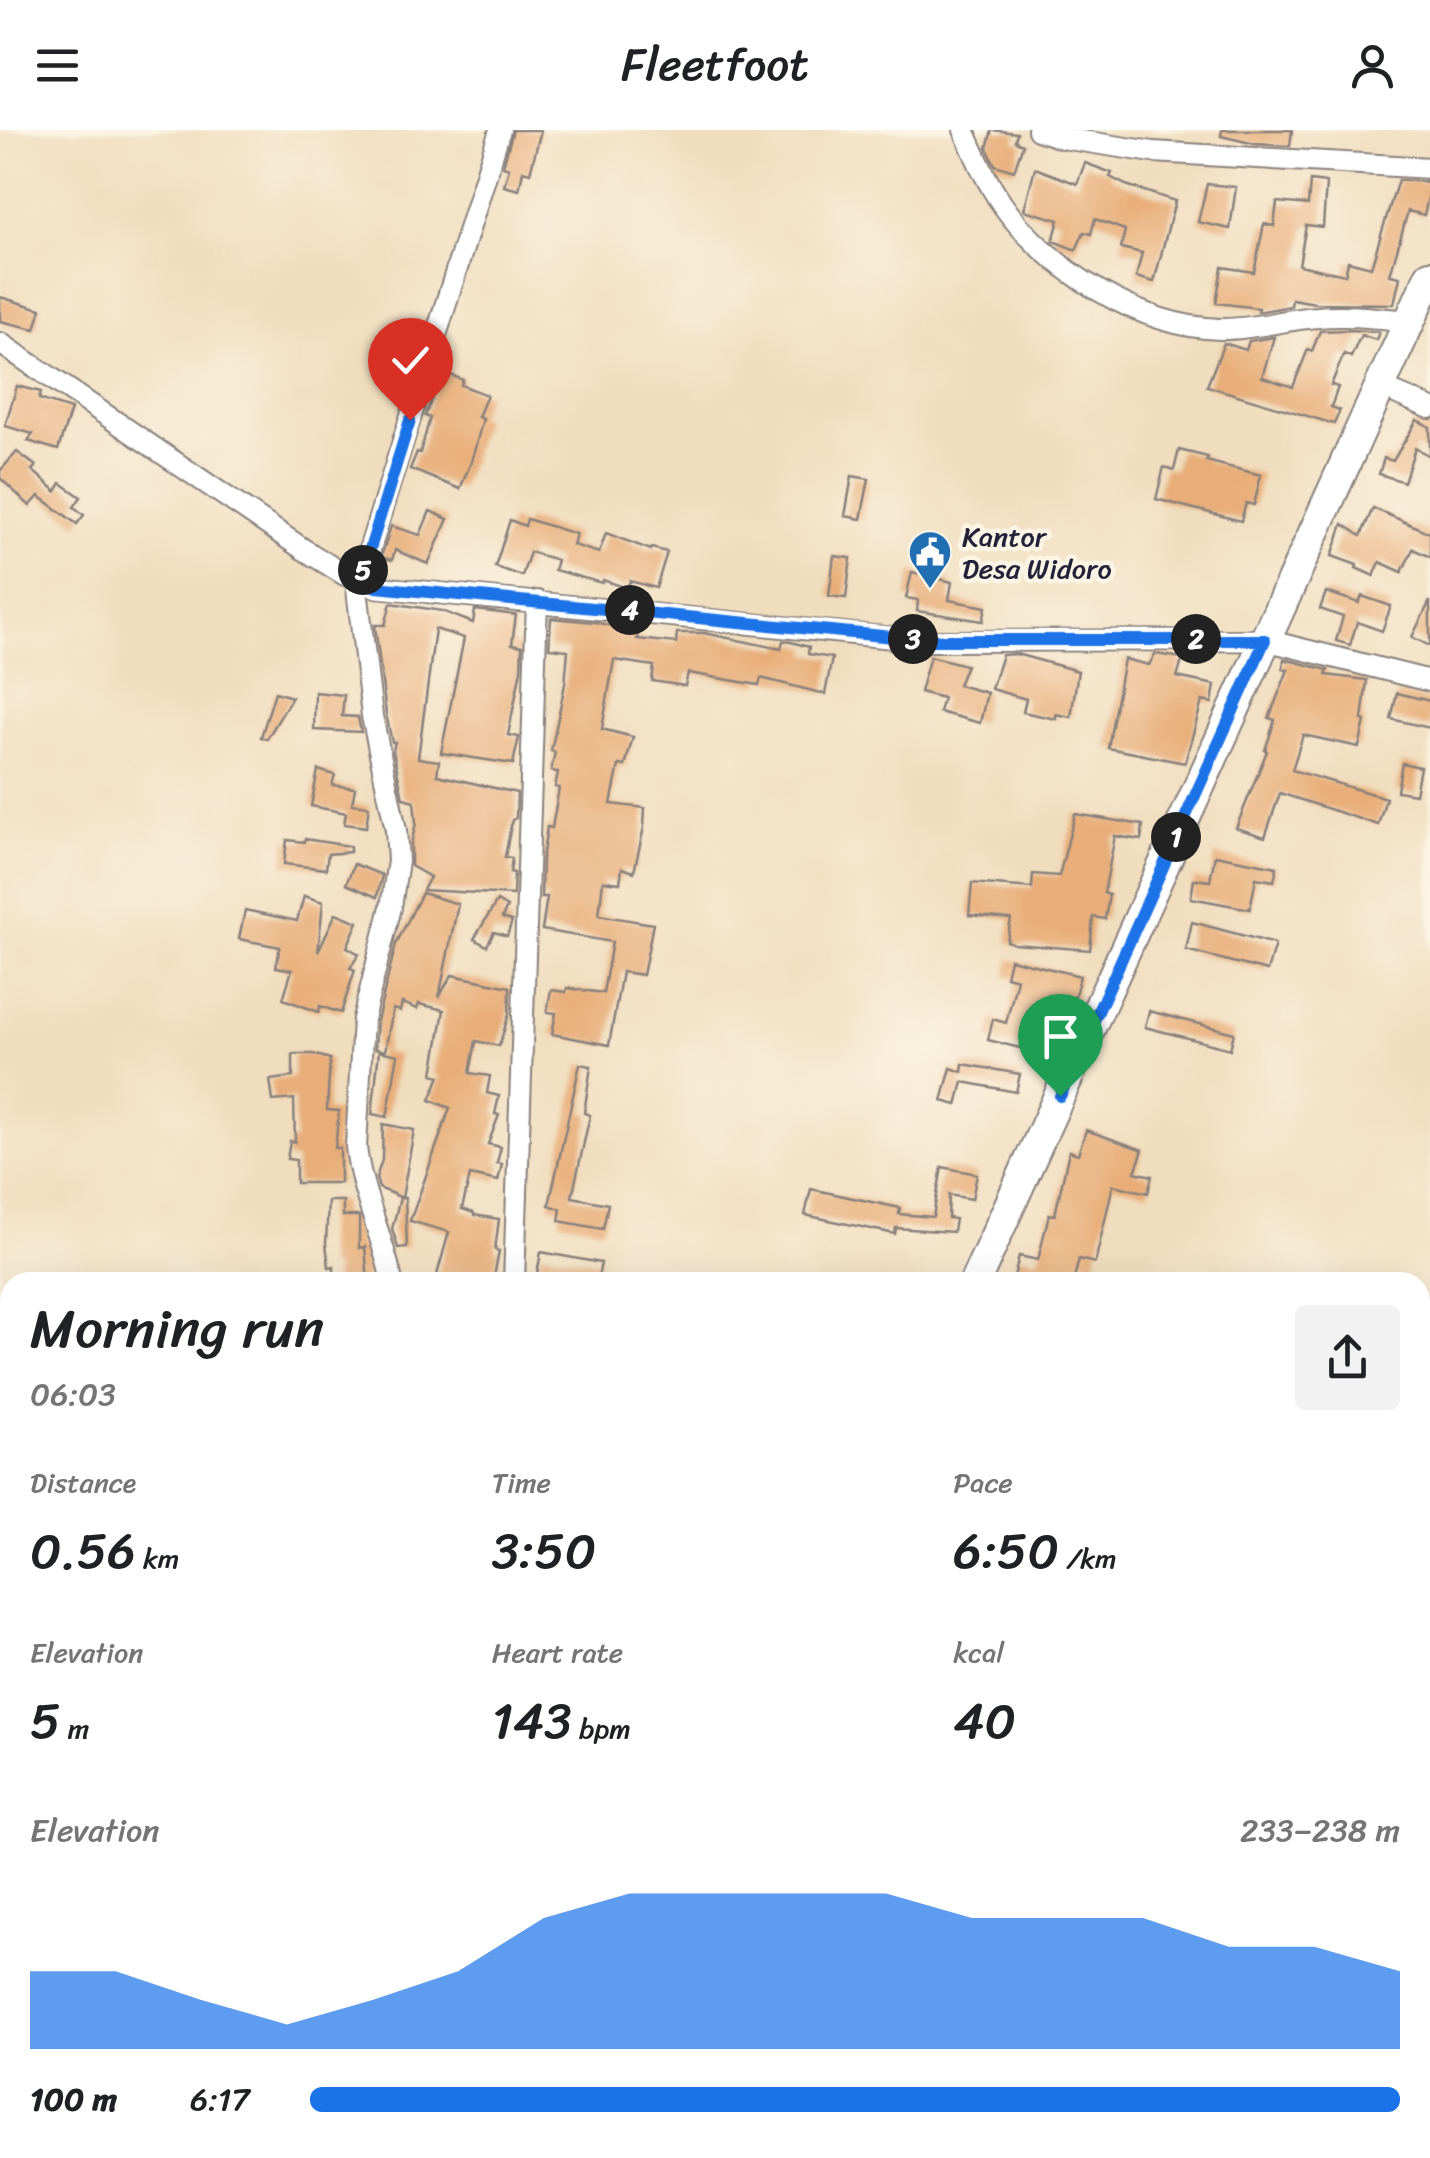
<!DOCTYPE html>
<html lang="en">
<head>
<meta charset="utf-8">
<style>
	:root { --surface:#fff; --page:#f2f2f2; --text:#202124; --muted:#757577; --accent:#1a73e8 }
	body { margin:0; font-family:Sriracha,sans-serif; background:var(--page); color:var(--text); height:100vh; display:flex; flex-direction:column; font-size:38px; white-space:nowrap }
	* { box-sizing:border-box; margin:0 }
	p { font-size:32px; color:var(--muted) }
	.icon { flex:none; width:55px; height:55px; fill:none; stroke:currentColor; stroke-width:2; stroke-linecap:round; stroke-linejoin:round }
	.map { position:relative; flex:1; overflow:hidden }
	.drawer { position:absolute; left:0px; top:1142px; width:1430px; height:888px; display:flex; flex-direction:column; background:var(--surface); border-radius:30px 30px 0 0; box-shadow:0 10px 40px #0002 }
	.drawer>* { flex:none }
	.pin { position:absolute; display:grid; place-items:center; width:85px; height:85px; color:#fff; margin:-102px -42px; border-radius:50% 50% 50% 0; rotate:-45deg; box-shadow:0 0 10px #0007 }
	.pin .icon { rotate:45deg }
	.km { position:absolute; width:50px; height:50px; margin:-25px; border-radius:50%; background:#222; color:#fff; font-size:28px; line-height:50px; text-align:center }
	.round { display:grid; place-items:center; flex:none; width:105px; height:105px; border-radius:10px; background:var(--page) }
	.head { display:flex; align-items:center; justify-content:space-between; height:170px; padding:0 30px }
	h1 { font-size:55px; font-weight:600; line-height:75px }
	.figures { display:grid; grid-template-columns:repeat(3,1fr); gap:15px; height:170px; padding:10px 30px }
	.figures div { display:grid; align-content:center }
	.figures b { font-size:50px; font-weight:600 }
	.figures small { font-size:28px; font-weight:400 }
	.figures p { font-size:28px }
	.chart { height:280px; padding:20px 30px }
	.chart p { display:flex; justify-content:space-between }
	.chart svg { width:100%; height:180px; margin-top:10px; fill:var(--accent); opacity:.7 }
	ul { padding:0 30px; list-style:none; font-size:32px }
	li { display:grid; grid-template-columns:160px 120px 1fr; align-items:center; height:75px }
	li i { height:25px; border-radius:12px; background:var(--accent) }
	header { display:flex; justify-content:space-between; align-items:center; height:130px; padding:0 30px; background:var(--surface); font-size:45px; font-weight:600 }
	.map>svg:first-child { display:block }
	.building { fill:#e8ad78 }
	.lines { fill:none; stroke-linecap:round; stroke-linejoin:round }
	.street-casing { stroke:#89807c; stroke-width:24 }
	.primary-casing { stroke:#89807c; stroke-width:34 }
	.street { stroke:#fff; stroke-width:20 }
	.primary { stroke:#fff; stroke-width:30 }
	.route-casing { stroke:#fff; stroke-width:20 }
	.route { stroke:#1a73e8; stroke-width:12 }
	.labels { text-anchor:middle; stroke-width:9; stroke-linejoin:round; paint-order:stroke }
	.poi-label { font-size:28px; fill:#22223b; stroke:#fcf5e5; text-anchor:start }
</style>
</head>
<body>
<header><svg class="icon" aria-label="menu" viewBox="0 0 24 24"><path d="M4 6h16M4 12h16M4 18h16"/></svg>Fleetfoot<svg class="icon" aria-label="person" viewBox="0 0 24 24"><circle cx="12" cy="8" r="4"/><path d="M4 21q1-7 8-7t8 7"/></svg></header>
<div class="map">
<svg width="1430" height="2028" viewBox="0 0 1430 2028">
	<rect width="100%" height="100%" fill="#fcf5e5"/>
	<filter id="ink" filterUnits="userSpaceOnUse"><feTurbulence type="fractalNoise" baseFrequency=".01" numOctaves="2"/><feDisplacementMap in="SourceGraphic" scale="20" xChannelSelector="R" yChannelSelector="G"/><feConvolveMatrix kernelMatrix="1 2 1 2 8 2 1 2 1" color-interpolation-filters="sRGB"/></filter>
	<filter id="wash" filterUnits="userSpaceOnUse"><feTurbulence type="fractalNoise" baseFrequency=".0048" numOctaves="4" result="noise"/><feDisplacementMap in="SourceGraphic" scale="40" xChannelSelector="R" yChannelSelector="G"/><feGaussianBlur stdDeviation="2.25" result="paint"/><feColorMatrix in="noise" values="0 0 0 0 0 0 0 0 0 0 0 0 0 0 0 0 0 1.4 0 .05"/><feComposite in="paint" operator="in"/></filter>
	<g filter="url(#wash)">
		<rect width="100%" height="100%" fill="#f0ddbd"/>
		<g id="blocks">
			<g class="building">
				<path d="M513,0H541L530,43L523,41L519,60L504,56L509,38L503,36Z"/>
				<path d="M992,0L1017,3L1015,11L1023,14L1014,41L995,35L987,18Z"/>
				<path d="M1222,0H1292L1290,16L1255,14L1221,6Z"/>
				<path d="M1085,33L1112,43L1110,47L1126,55L1175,71L1154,152L1136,147L1142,123L1121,118L1125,100L1095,89L1091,104L1084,102L1076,120L1053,111L1059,90L1024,80L1035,38L1077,54Z"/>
				<path d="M1398,50L1430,52V59L1424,85L1408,81L1390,145L1400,147L1394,174L1315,173L1292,169L1291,176L1258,182L1259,178L1216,173L1222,137L1254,142L1264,94L1274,96L1277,72L1308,75L1310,51L1326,53L1323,97L1306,95L1299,135L1345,145L1348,131L1371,137Z"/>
				<path d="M1207,54L1236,57L1230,99L1198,92Z"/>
				<path d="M0,167L41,179L35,199L0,191Z"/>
				<path d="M1351,200L1379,202L1376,210L1361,205L1351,227L1344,224L1331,255L1338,257L1331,277L1340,280L1334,294L1207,256L1224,213L1246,220L1249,211L1274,207L1262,247L1293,257L1308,219L1312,221L1320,201Z"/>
				<path d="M443,242L463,250L461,255L487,265L478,287L483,289L471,332L460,359L410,339L417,322L420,323L430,288L425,286Z"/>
				<path d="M17,256L41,262L39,269L71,279L58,320L28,311L33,304L5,296Z"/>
				<path d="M1417,290L1430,297V326L1415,318L1404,352L1379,344L1384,328L1393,331Z"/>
				<path d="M1179,320L1208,327L1206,331L1261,345L1254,375L1246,373L1241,391L1156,369L1164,337L1174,340Z"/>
				<path d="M17,322L36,336L32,340L56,361L61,353L81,367L74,377L84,385L77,394L39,366L30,376L0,348V341Z"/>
				<path d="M852,346L869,349L861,389L845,386Z"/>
				<path d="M1373,378L1430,403V427L1413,419L1402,442L1380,432L1374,446L1356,438L1357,435L1332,426L1343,394L1361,406Z"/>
				<path d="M430,381L448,389L428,434L395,420L392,430L381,427L391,396L420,405Z"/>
				<path d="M527,389L576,404L573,415L599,423L606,403L651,420L652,418L667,422L656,458L630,451L627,458L603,450L602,453L554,440L557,430L530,422L522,446L495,437L510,390L525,396Z"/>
				<path d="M834,426L851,428L846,468L829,466Z"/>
				<path d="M912,442L952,452L949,470L986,477L983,491L917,481L918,470L906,468Z"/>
				<path d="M1326,462L1359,473L1362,466L1391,476L1382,501L1357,492L1350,515L1336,511L1343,487L1320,479Z"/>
				<path d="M1430,471V516L1412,507Z"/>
				<path d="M391,473L442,481L473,493L475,480L516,485L512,514L522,516L521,540L508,605L519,607L513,634L441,623L464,508L435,499L418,628L439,631L437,645L517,663L516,688L512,690L505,727L512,728L510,742L514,743L513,765L423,760L430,747L411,736V714L416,693L414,671L403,668L393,620L395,612H392L386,584L375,495H385Z"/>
				<path d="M551,488L595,492L638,502L637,509L676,513L677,503H704L781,519L783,511L791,512L809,517L808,524L832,528L825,564L761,548L759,555L688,543L685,556L652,551L654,536L614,530L602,599L633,607L625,636L619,635L611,674L645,678L644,697L634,742L622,738L620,753L603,751L599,785L653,794L643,845L622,842L609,915L552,904L556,883L547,882L551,860L566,862L567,858L603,863L612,812L542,800L547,767H541L542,729L547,697L552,698L559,658L555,657L558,642L551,641L555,622L551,621L565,554L568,520L549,518Z"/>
				<path d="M1016,524L1078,541L1071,587L1056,584V589L1023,582L1026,569L991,559L1002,525Z"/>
				<path d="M1155,524L1183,528L1177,547L1215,555L1212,573L1202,571L1185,633L1108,618L1124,529L1149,535Z"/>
				<path d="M930,526L966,535L958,555L987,563L980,593L939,582L943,568L920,562Z"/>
				<path d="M1284,529L1328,540L1326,545L1367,550L1362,590L1365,591L1359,617L1303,605L1292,640L1386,668L1378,695L1280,663L1265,707L1236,698L1267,621L1265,620L1275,590L1269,588L1288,540L1283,539Z"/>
				<path d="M275,562L292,567L267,609L261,607Z"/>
				<path d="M315,562L344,565L342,586L358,587L361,602L314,600Z"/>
				<path d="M1397,563L1430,571V598L1391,589Z"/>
				<path d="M1402,633L1420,637L1415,664L1397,661Z"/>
				<path d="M318,640L335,645L332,655L355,658L352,674L369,676L366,697L344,694L346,683L311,676Z"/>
				<path d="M1075,684L1143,695L1141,710L1115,706L1104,763L1109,765L1105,789L1093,787L1090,820L1014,814L1007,811L1011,789L969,785L972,753L1032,758L1033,744L1059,746Z"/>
				<path d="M305,709L350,716V722L328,724L326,739L284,734L287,710L304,712Z"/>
				<path d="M1215,725L1277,737L1274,751L1256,748L1250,779L1191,768L1194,749L1210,751Z"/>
				<path d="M354,734L382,745L377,767L346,754Z"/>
				<path d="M422,763L458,774L439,867L452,845L510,857L509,884L499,916L476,911L470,943L490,946L487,963L499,966L495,984L499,985L488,1014L501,1017L497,1033L502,1034L498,1051L470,1045L462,1079L474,1083V1085L499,1089L495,1120L499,1121L493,1152H435L449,1102L410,1091L450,978L430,970L440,946L433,944L444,880L419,874L417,879L402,873L400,881L393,879L385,921L375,919L377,891L396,814Z"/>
				<path d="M304,766L323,772L318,822L336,783L358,792L347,817L359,824L350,838L355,840L341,883L320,876L319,882L283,869L292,840L276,837L280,817L239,809L245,780L297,791Z"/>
				<path d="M497,771L507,777L502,788L512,791L507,806L494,802L487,816L474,809Z"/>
				<path d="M1192,792L1275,814L1267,841L1186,820Z"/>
				<path d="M1010,829L1080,846L1069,888L1061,886L1056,927L988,910L993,889L1006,893L1017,849L1006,846Z"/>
				<path d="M1149,881L1234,903L1230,919L1145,897Z"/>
				<path d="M379,921L398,925L387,987L372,984Z"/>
				<path d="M293,924H313L330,929L327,980L339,981L335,1018H340V1053H296V1030L287,1029L290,1011L295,1012L294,969L273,971L270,950L293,947Z"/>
				<path d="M580,934L591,936L584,983L590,985L572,1067L608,1074L603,1099L559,1091L561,1079L549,1075Z"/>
				<path d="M963,934L1020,944L1016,962L963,952L957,975L942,971L951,938L962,942Z"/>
				<path d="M383,994L414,1000L402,1068L379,1058L376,1048L382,1030Z"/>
				<path d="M1086,1000L1143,1020L1135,1042L1152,1046L1148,1063L1113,1055L1095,1133L1079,1129L1073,1152H1039L1014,1147L1019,1126L1038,1130L1049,1084L1055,1085L1069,1021L1078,1024Z"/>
				<path d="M942,1037L977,1044L972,1069L949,1065L948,1088L955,1089L953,1102L896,1098L895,1104L805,1085L811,1059L900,1078L899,1084L933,1087Z"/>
				<path d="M400,1068H405L407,1117L398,1118L392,1099Z"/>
				<path d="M328,1071H343V1086H359V1118L365,1117L368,1152H334V1136L329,1137L326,1114Z"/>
				<path d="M541,1122L601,1133L597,1152L537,1144Z"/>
			</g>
		</g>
	</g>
	<g filter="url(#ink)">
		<use href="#blocks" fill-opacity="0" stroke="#89807c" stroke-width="2.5"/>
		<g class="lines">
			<g class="street-casing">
				<g id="street">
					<path d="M964,0C975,25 986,51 1002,74C1047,139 1140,197 1220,199C1252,200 1285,189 1318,187C1348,184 1378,188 1409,191"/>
					<path d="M1038,0L1062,8L1153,22L1430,38"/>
					<path d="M0,213L303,419L345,445L377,457L924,511L1265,510L1430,551"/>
					<path d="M1379,256L1430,278"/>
					<path d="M392,1152C383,1106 361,1063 356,1017L363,889L391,777L398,731L396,700L372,586L357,459L500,0"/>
					<path d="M514,1152L537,471"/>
					<path d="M0,1296L10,1311"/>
					<path d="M439,2020L440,2028"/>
					<path d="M631,2020L652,2028"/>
				</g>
			</g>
			<g class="primary-casing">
				<g id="primary">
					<path d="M975,1152L1430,146"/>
					<path d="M575,2028L579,2020"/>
				</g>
			</g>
			<use href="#street" class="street"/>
			<use href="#primary" class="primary"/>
		</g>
	</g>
	<g class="lines" filter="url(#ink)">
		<g class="route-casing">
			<path id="route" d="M410,290L360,451L376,457L924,510H1265L1060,966"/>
		</g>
		<use href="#route" class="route"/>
	</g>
	<defs>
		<g id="civic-pin" transform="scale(2.25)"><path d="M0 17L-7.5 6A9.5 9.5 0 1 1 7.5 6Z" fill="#1f6fb2" stroke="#fcf5e5"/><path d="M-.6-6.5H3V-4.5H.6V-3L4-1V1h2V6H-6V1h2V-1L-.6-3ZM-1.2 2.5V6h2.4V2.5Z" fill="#fff"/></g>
	</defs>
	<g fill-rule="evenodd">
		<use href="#civic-pin" x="930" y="422"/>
	</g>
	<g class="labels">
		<g class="poi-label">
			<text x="962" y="416">Kantor<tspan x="962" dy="32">Desa Widoro</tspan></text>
		</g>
	</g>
</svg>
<div class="pin" style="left:1060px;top:966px;background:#1e9e55"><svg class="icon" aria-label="arrive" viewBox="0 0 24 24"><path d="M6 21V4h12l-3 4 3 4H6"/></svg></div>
<div class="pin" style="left:410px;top:290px;background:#d93025"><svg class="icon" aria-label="check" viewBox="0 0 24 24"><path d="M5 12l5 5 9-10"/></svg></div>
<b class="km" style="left:1176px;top:707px">1</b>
<b class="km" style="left:1196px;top:509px">2</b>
<b class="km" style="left:913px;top:509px">3</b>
<b class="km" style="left:630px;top:480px">4</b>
<b class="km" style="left:363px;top:440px">5</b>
<section class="drawer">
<div class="head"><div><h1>Morning run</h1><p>06:03</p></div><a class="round"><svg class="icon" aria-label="share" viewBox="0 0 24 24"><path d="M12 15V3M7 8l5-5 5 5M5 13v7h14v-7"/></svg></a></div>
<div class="figures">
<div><p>Distance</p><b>0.56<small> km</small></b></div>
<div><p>Time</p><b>3:50</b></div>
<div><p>Pace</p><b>6:50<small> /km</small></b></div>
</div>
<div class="figures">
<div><p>Elevation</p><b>5<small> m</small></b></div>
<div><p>Heart rate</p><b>143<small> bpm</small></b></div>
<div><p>kcal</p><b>40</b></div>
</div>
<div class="chart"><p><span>Elevation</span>233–238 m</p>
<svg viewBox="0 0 160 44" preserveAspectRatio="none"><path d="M0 44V25L10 25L20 32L30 38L40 32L50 25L60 12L70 6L80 6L90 6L100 6L110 12L120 12L130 12L140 19L150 19L160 25V44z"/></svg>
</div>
<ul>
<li><b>100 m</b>6:17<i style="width:100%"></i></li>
</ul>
</section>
</div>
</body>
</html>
